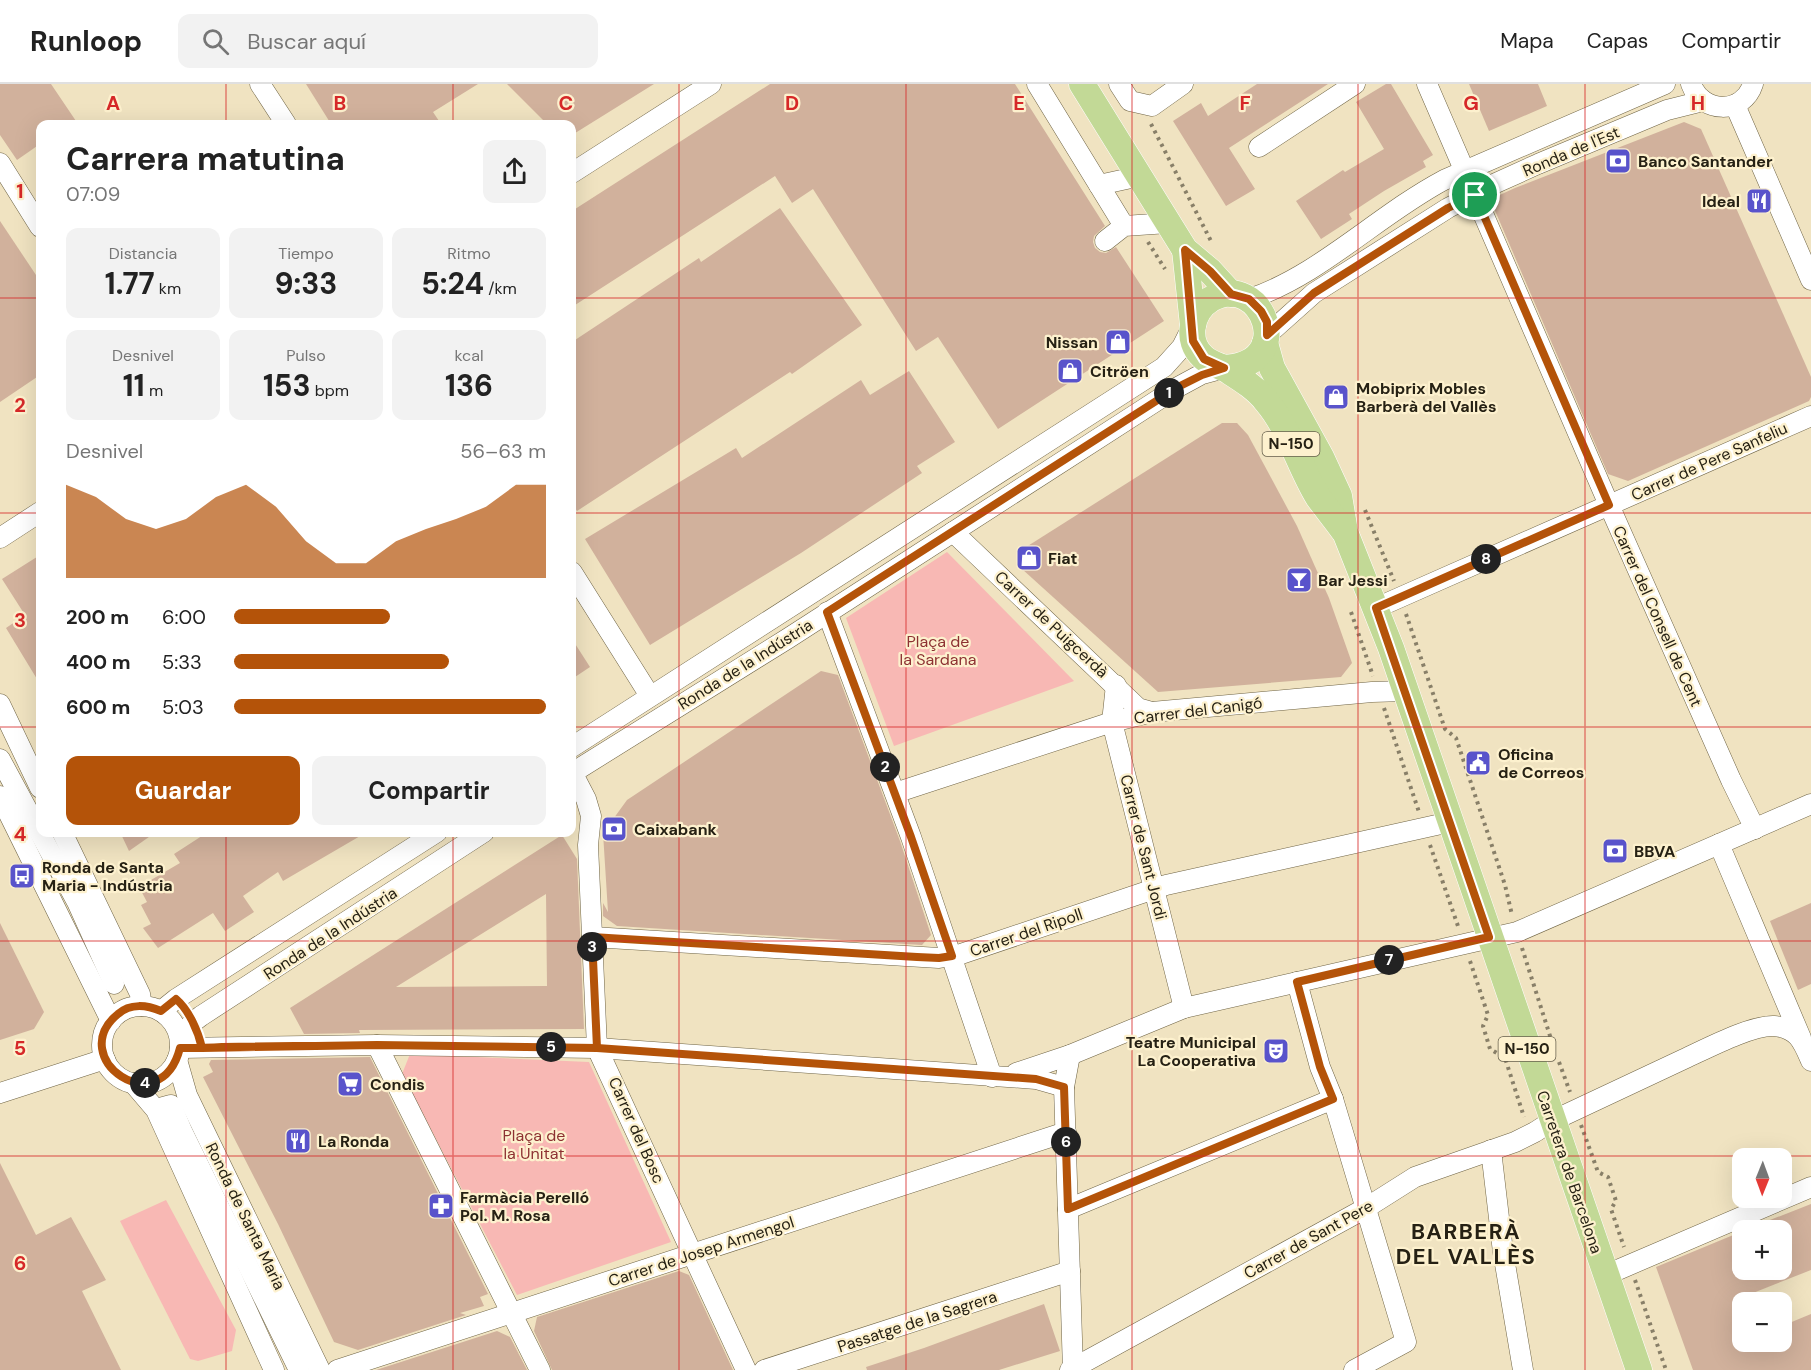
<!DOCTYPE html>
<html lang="es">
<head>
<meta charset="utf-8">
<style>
	:root { --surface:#fff; --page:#f2f2f2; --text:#222; --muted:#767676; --line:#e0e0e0; --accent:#b45309 }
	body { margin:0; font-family:"DM Sans",sans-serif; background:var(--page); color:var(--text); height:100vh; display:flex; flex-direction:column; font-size:22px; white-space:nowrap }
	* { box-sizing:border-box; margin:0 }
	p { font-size:20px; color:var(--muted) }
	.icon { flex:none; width:33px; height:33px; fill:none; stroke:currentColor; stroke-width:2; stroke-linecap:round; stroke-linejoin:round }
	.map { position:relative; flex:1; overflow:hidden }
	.sheet { position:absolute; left:36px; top:36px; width:540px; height:717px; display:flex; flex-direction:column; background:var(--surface); border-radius:12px; box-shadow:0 6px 24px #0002 }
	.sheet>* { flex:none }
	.needle { width:39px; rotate:181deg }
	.tools { position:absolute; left:1732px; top:1064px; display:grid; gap:12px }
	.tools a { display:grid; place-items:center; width:60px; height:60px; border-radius:12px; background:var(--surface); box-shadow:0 6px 24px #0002; font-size:30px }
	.pin { position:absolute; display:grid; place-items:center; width:51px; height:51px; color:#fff; margin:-26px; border:3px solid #fff; border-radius:50%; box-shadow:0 2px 6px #0007 }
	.km { position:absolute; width:30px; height:30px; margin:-15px; border-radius:50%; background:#222; color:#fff; font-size:16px; line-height:30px; text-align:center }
	.round { display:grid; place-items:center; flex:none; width:63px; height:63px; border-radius:12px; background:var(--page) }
	.summary { display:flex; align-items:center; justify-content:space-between; height:102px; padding:0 30px }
	h1 { font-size:33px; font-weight:700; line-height:45px }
	.metrics { display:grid; grid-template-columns:repeat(3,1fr); gap:9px; height:102px; padding:6px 30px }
	.metrics div { display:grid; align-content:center; border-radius:12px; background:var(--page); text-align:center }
	.metrics b { font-size:30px; font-weight:700 }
	.metrics small { font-size:16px; font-weight:400 }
	.metrics p { font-size:16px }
	.chart { height:168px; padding:12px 30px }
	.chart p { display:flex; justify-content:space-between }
	.chart svg { width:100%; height:108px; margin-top:6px; fill:var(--accent); opacity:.7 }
	.button { display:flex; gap:12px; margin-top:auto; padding:12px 30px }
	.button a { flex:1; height:69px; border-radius:12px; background:var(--accent); color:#fff; font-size:24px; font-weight:700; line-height:69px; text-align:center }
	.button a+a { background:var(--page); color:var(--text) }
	ul { padding:0 30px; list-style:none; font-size:20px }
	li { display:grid; grid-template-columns:96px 72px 1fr; align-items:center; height:45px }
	li i { height:15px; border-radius:8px; background:var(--accent) }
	header { display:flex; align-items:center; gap:36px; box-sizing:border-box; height:84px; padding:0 30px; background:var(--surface); border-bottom:2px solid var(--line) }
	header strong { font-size:28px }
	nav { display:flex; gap:33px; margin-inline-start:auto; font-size:21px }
	.search { width:420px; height:54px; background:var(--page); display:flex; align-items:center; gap:15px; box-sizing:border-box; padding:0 21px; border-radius:12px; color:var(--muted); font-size:22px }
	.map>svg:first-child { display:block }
	.green { fill:#f8b8b4 }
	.building { fill:#d1b19c; fill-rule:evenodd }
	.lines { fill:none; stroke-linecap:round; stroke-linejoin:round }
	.minor-casing { stroke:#6f6445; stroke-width:21 }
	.major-casing { stroke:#fff; stroke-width:27 }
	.path { stroke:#887f68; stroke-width:4; stroke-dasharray:3 4.5; stroke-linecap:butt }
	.minor { stroke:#fff; stroke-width:20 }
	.major { stroke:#c2d996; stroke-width:26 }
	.route-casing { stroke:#fff; stroke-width:12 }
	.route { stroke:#b45309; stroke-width:8 }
	.grid { fill:none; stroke:#d62828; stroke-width:1.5; stroke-opacity:0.55 }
	.labels { text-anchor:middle; stroke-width:4.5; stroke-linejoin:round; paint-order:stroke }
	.shield { fill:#fdf1ce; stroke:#665f4c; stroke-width:1.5 }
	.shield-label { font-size:15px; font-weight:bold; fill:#262114 }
	.street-label { font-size:16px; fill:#262114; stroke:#fdf1ce }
	.poi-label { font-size:16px; font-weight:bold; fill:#262114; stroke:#fdf1ce; text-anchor:start }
	.park-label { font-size:16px; fill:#8d3132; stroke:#fdf1ce }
	.district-label { font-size:22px; font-weight:bold; letter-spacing:1.5px; fill:#262114; stroke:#fdf1ce }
	.grid-label { font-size:20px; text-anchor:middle; font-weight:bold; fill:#d62828; stroke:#fdf1ce; stroke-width:4.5; stroke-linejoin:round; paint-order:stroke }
</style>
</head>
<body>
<header>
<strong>Runloop</strong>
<div class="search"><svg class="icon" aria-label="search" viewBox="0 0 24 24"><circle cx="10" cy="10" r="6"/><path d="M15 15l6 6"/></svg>Buscar aquí</div>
<nav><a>Mapa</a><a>Capas</a><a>Compartir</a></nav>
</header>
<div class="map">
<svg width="1811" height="1286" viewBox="0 0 1811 1286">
	<rect width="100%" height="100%" fill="#f0e3c1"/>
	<g class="green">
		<path d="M947,468L1074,597L894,662L846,534Z"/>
		<path d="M410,970L589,978L671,1158L517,1211L402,990Z"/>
		<path d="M166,1116L236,1246L232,1267L198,1277L190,1275L120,1137Z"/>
	</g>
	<g class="building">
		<path d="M0,0H51L78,40H40V60L17,76L0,51Z"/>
		<path d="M306,0H478L433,28L441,40H331Z"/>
		<path d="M507,0H654L572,51V40H547Z"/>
		<path d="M770,0H1015L1105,142L1094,152L1093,158L1095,164L1100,168L1106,169L1116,163L1164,237L998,345L938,253L916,267L813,105L792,119L775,92L572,223V127Z"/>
		<path d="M1257,0H1328L1229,64L1255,105L1226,122L1173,37L1201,19L1208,32Z"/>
		<path d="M1386,0H1391L1433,71L1423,77L1426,83L1384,107L1349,130L1352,135L1321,155L1296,117L1343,86L1345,88L1384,65L1356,18Z"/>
		<path d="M1469,0H1538L1547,22L1489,47Z"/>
		<path d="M1684,38L1701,45L1811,293V313L1809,317L1628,397L1608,390L1493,122V114L1515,104Z"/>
		<path d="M780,124L862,241L792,290L790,288L577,427L572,420V258L699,174L701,178Z"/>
		<path d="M0,137L40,197V291L0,318Z"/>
		<path d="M909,287L955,358L917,382L922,389L801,469L650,561L585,455L736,364L742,374L861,296L870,311Z"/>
		<path d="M1222,339H1237L1248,351L1297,442L1329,514L1352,579L1341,593L1158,608L1022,485L1023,465Z"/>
		<path d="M40,471V600L6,544L25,531L2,495Z"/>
		<path d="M572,555L590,583L572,595Z"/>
		<path d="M821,587L838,591L900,757L931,851L922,861L617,842L603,832V819L608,828L603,749L627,716Z"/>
		<path d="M120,748H156L129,767Z"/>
		<path d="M208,748H367L283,797L278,788L243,812L254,828L225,847L213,829L158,864L143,844L151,840L141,821L147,818L139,803L180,779L174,770Z"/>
		<path d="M562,751L577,775L584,945L359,946L360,949L304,950L290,924ZM546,810L547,902L396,903Z"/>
		<path d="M1811,819V900L1798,906L1770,837Z"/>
		<path d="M0,839L44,928L34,945L0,956Z"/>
		<path d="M370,973L488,1210L480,1213L484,1222L460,1229L466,1231L358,1266L334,1258L278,1140L203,993L213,988L209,980L211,976Z"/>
		<path d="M0,1079L36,1151L71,1133L106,1196L82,1207L121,1286H0Z"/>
		<path d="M1811,1120V1186L1743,1213V1257H1782V1242L1811,1230V1286H1693L1656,1183L1743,1147V1185H1782V1146L1747,1145Z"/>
		<path d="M679,1187L689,1191L733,1286H552L534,1247L537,1233Z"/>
		<path d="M1044,1220L1060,1267L999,1286H867L866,1283L924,1264Z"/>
		<path d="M497,1247L510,1253L527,1286H376Z"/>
	</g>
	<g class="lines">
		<g class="minor-casing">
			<g id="minor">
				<path d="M260,0L286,40"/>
				<path d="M1037,0L1124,142"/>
				<path d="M1119,0L1130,17L1152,22L1183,0"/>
				<path d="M1427,0L1609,421L1731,696L1755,745"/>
				<path d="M1691,0C1702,30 1743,31 1753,0"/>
				<path d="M1735,21L1811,196"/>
				<path d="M1259,63L1355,0"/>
				<path d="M0,79L40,143"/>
				<path d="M572,89L711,0"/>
				<path d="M1099,101L1140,92"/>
				<path d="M1105,157L1124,142L1168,139"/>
				<path d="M1249,215C1319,192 1378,131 1444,96L1665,0"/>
				<path d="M1267,251L1314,209L1448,124L1496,99L1538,80L1667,26L1703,17"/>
				<path d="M953,448L1138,624L1152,628"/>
				<path d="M0,454L40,428"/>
				<path d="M572,488L650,612"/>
				<path d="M1376,524L1811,332"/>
				<path d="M827,528L911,753L992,993"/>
				<path d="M1116,601L1112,638L1184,924"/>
				<path d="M0,620L40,704"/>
				<path d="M572,663L1164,283L1182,263L1192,243"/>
				<path d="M0,675L77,818L114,900"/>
				<path d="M572,688L586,715L591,732L588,761L597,964L746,1286"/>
				<path d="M572,689L787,555L1178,303L1202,290L1224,284"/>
				<path d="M895,709L1112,638L1152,628L1372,608L1405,607"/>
				<path d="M0,712L111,937"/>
				<path d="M62,748L140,910L142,922"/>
				<path d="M1719,760L1801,954"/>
				<path d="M592,853L939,874L961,870L1166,801L1450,738"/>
				<path d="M1297,898L1320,983L1333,1015"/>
				<circle cx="141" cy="961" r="39"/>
				<path d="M161,927L176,915L437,748"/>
				<path d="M180,954L193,938L201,932L484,748"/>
				<path d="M377,961L540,1286"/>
				<path d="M180,964L377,961L597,964L1036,995L1064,1003L1070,971"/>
				<path d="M177,976L187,1011L320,1286"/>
				<path d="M1016,989L1070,971L1184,924L1517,848L1811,720"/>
				<path d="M133,999L156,1026L274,1286"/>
				<path d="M1064,1003L1073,1286"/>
				<path d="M0,1009L105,975"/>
				<path d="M160,1024L171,1021L182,1047L299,1286"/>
				<path d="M1491,1066L1503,1168L1523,1286"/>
				<path d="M1068,1125L1333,1015L1406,1258L1354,1286"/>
				<path d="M1606,1191L1811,1103"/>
				<path d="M337,1286L1066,1048"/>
				<path d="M764,1286L1070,1187"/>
				<path d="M1070,1286L1366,1124L1415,1093L1515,1058L1535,1048L1552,1037C1596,1016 1640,996 1684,975C1706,965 1751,941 1774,942C1798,944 1803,958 1811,977"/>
			</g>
		</g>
		<g class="major-casing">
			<g id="major">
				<path d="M1082,0L1185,166L1210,187L1231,210"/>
				<path d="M1185,166L1193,241"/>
				<path d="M1265,259L1272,284L1321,373L1339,412L1345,448L1391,564L1639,1286"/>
				<path d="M1224,284C1299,281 1262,186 1211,215C1191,227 1185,257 1203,273C1210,280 1219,281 1227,286C1241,295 1256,304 1266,317C1290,345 1299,382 1318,413C1326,424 1335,435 1343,446"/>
			</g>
		</g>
		<g class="path">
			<path d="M1151,40L1212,159"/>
			<path d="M1148,158L1165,185"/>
			<path d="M1365,426L1394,497"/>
			<path d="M1351,528L1373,592"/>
			<path d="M1406,530L1445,645L1456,654L1505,801L1512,831"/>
			<path d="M1384,624L1419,728"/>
			<path d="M1430,761L1459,845"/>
			<path d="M1522,864L1551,955"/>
			<path d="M1470,877L1488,931L1483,942L1490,965L1505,974L1524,1033"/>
			<path d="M1559,978L1570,1008"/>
			<path d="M1581,1041L1598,1088L1608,1093L1616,1117L1611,1125L1624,1163"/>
			<path d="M1635,1196L1666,1286"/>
		</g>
		<use href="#minor" class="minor"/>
		<use href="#major" class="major"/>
	</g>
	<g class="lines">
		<g class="route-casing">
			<path id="route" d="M1475,111L1448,124L1314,209L1267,251V238L1261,227L1249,215L1231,210L1210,187L1185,166L1193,257L1204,275L1224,284L1202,291L1178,303L827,528L911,753L952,872L939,874L917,873L592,853L597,964L377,961L222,963C208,964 194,964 180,964C160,1041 64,974 118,930C130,919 147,921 161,927L176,915C189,926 198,947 202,964L377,961L597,964L1036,995L1064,1003L1068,1125L1333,1015L1320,983L1297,898L1489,853L1376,524L1609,421L1475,111"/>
		</g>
		<use href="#route" class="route"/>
	</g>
	<path class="grid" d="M226,0V40M453,0V40M679,0V1286M906,0V1286M1132,0V1286M1358,0V1286M1585,0V1286M0,214H40M572,214H1811M0,429H40M572,429H1811M0,643H40M572,643H1811M226,748V1286M453,748V1286M0,857H1811M0,1072H1811"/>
	<defs>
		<g id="bank-square" transform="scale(1.35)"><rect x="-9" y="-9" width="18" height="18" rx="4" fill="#5953cb" stroke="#fdf1ce"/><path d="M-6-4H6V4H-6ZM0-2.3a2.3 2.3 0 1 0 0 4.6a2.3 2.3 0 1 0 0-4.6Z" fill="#fff"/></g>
		<g id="restaurant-square" transform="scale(1.35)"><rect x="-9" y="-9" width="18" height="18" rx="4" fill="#5953cb" stroke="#fdf1ce"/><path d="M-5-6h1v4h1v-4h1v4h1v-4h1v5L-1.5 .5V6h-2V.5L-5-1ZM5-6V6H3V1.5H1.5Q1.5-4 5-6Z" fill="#fff"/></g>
		<g id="shop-square" transform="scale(1.35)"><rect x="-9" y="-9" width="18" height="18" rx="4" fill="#5953cb" stroke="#fdf1ce"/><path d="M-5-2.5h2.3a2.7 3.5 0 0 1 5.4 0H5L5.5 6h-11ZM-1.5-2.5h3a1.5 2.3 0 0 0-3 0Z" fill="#fff"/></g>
		<g id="bar-square" transform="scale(1.35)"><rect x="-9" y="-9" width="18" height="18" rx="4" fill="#5953cb" stroke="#fdf1ce"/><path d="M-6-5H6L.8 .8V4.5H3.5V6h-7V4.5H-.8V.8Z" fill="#fff"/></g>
		<g id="civic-square" transform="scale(1.35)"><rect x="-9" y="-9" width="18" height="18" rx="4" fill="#5953cb" stroke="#fdf1ce"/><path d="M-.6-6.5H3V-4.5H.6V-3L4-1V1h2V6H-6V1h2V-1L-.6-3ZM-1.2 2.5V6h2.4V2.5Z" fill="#fff"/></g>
		<g id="bus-square" transform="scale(1.35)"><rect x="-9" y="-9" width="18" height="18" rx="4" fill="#5953cb" stroke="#fdf1ce"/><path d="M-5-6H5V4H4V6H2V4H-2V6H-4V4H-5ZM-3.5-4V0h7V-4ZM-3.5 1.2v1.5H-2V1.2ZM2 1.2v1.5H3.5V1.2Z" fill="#fff"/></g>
		<g id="theatre-square" transform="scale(1.35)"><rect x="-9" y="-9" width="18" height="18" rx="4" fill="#5953cb" stroke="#fdf1ce"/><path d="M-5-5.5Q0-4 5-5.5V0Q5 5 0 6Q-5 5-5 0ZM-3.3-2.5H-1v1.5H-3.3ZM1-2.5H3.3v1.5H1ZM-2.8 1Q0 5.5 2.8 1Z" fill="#fff"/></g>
		<g id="supermarket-square" transform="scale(1.35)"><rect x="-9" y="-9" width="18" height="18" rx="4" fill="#5953cb" stroke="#fdf1ce"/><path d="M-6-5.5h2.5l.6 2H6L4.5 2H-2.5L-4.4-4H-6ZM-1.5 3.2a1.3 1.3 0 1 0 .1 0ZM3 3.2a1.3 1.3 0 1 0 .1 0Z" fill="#fff"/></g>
		<g id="pharmacy-square" transform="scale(1.35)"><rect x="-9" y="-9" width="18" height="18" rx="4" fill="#5953cb" stroke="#fdf1ce"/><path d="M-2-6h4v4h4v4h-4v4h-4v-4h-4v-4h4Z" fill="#fff"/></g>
	</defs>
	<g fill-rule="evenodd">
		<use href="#bank-square" x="1618" y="77"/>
		<use href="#restaurant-square" x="1759" y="117"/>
		<use href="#shop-square" x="1118" y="258"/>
		<use href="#shop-square" x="1070" y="287"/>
		<use href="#shop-square" x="1336" y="313"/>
		<use href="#shop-square" x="1029" y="474"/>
		<use href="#bar-square" x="1299" y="496"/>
		<use href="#civic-square" x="1478" y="679"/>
		<use href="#bank-square" x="614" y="745"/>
		<use href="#bank-square" x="1615" y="767"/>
		<use href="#bus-square" x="22" y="792"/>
		<use href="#theatre-square" x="1276" y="967"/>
		<use href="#supermarket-square" x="350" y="1000"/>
		<use href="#restaurant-square" x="298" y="1057"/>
		<use href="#pharmacy-square" x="441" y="1122"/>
	</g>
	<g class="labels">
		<g class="shield">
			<rect x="1262.5" y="348" width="57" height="24" rx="4.5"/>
			<rect x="1498.5" y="953" width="57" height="24" rx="4.5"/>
		</g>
		<g class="shield-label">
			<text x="1291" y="365">N-150</text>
			<text x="1527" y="970">N-150</text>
		</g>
		<g class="street-label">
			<text transform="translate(1571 67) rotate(-23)" y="6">Ronda de l'Est</text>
			<text transform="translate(1709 377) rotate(-24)" y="6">Carrer de Pere Sanfeliu</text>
			<text transform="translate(1658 532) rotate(66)" y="6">Carrer del Consell de Cent</text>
			<text transform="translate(1052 540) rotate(43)" y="6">Carrer de Puigcerdà</text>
			<text transform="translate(745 580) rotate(-32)" y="6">Ronda de la Indústria</text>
			<text transform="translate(1198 626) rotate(-7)" y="6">Carrer del Canigó</text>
			<text transform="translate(1144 763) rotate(76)" y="6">Carrer de Sant Jordi</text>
			<text transform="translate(1026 848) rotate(-19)" y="6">Carrer del Ripoll</text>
			<text transform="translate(330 849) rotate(-33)" y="6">Ronda de la Indústria</text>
			<text transform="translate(637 1046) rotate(66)" y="6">Carrer del Bosc</text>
			<text transform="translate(1570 1088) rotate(71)" y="6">Carretera de Barcelona</text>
			<text transform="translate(246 1132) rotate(64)" y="6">Ronda de Santa Maria</text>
			<text transform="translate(1308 1155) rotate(-29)" y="6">Carrer de Sant Pere</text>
			<text transform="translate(701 1167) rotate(-18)" y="6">Carrer de Josep Armengol</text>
			<text transform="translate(917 1237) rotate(-18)" y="6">Passatge de la Sagrera</text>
		</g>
		<g class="poi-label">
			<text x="1638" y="83">Banco Santander</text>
			<text x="1740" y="123" text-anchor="end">Ideal</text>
			<text x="1098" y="264" text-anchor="end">Nissan</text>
			<text x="1090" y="293">Citröen</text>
			<text x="1356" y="310">Mobiprix Mobles<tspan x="1356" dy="18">Barberà del Vallès</tspan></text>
			<text x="1048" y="480">Fiat</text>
			<text x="1318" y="502">Bar Jessi</text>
			<text x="1498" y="676">Oficina<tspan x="1498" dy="18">de Correos</tspan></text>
			<text x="634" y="751">Caixabank</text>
			<text x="1634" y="773">BBVA</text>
			<text x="42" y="789">Ronda de Santa<tspan x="42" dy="18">Maria - Indústria</tspan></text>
			<text x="1256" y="964" text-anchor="end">Teatre Municipal<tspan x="1256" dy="18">La Cooperativa</tspan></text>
			<text x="370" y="1006">Condis</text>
			<text x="318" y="1063">La Ronda</text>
			<text x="460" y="1119">Farmàcia Perelló<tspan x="460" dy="18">Pol. M. Rosa</tspan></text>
		</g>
		<g class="park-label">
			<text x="938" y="563">Plaça de<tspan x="938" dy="18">la Sardana</tspan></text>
			<text x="534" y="1057">Plaça de<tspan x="534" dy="18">la Unitat</tspan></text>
		</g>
		<g class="district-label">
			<text x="1466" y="1155">BARBERÀ<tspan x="1466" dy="25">DEL VALLÈS</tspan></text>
		</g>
	</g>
	<g class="grid-label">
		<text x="113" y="26">A</text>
		<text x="340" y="26">B</text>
		<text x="566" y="26">C</text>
		<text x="792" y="26">D</text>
		<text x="1019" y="26">E</text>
		<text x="1245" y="26">F</text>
		<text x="1471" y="26">G</text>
		<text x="1698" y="26">H</text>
		<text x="20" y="114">1</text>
		<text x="20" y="328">2</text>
		<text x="20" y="543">3</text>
		<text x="20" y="757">4</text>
		<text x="20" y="971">5</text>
		<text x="20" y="1186">6</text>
	</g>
</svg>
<div class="tools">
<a><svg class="needle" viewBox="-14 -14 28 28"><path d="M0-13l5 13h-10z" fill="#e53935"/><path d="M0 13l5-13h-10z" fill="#767676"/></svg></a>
<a>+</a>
<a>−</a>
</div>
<div class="pin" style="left:1475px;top:111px;background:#1e9e55"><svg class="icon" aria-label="arrive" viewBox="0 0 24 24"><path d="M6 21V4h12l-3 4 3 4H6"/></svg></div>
<b class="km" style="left:1169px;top:309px">1</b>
<b class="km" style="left:885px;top:683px">2</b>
<b class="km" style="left:592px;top:863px">3</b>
<b class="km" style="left:145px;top:999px">4</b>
<b class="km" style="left:551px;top:963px">5</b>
<b class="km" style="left:1066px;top:1058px">6</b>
<b class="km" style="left:1389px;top:876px">7</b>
<b class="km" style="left:1486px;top:475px">8</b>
<section class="sheet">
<div class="summary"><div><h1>Carrera matutina</h1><p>07:09</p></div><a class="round"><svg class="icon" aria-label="share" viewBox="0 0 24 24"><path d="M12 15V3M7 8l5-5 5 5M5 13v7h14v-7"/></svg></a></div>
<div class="metrics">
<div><p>Distancia</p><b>1.77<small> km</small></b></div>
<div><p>Tiempo</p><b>9:33</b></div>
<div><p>Ritmo</p><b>5:24<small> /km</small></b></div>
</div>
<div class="metrics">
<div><p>Desnivel</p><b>11<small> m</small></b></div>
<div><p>Pulso</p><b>153<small> bpm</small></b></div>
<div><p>kcal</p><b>136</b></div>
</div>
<div class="chart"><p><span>Desnivel</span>56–63 m</p>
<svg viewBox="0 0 160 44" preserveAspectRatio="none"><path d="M0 44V6L10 11L20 20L30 24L40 20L50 11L60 6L70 15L80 29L90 38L100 38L110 29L120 24L130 20L140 15L150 6L160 6V44z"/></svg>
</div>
<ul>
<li><b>200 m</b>6:00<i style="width:50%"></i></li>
<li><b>400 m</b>5:33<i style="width:69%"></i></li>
<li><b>600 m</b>5:03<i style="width:100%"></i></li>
</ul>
<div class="button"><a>Guardar</a><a>Compartir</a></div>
</section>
</div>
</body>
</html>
